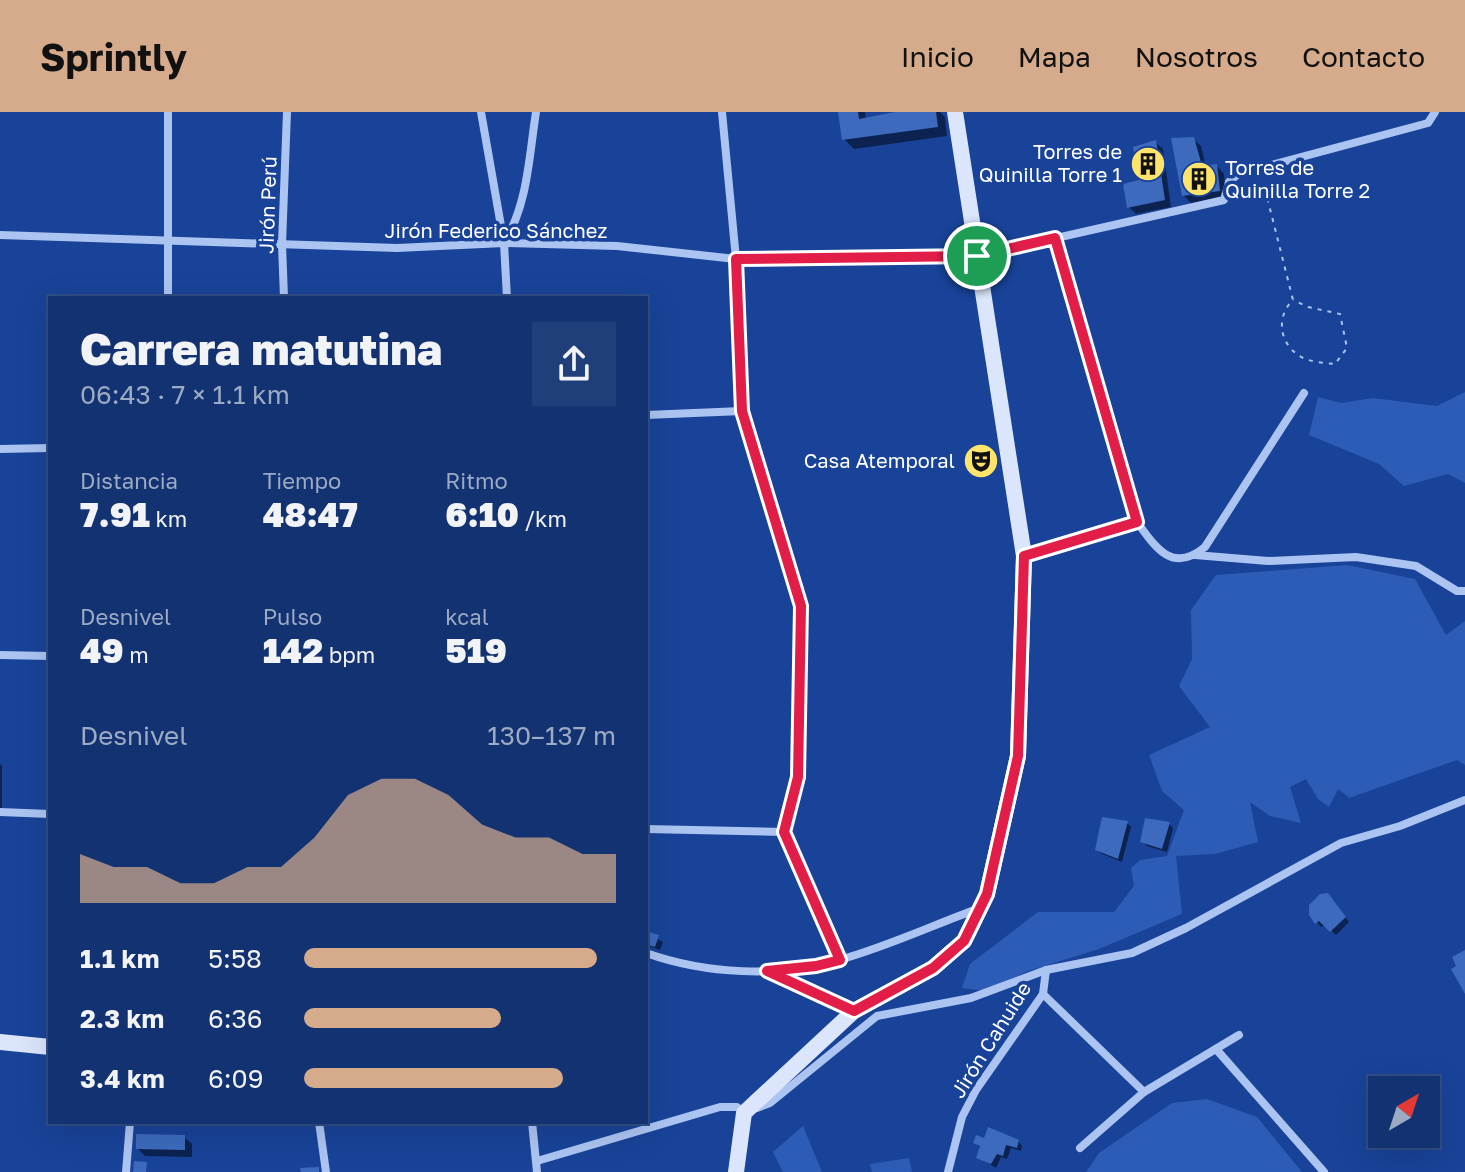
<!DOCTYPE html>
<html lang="es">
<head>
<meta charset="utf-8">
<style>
	:root { --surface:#123272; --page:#1f3e7a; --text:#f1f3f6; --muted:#9caac4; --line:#314d84; --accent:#d6ab8b }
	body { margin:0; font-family:"Golos Text",sans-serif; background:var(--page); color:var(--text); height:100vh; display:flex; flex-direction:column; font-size:30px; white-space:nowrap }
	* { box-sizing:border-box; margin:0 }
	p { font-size:26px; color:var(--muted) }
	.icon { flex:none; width:44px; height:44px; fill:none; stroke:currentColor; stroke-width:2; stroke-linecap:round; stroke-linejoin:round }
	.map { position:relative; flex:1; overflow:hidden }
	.drawer { position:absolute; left:48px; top:184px; width:600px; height:828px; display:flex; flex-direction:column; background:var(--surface); border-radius:0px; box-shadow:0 8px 32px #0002,0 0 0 2px var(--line) }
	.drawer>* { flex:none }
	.needle { width:52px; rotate:39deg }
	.controls { position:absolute; left:1368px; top:964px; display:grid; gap:16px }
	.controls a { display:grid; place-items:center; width:72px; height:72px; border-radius:0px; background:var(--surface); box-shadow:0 8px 32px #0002,0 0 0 2px var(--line); font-size:40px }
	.pin { position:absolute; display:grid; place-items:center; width:68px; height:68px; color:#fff; margin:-34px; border:4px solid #fff; border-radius:50%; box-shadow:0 2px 8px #0007 }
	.round { display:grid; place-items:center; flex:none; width:84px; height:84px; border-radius:0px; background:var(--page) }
	.overview { display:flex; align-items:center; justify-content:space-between; height:136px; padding:0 32px }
	h1 { font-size:44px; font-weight:800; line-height:60px }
	.stats { display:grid; grid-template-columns:repeat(3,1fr); gap:12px; height:136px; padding:8px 32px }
	.stats div { display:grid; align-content:center }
	.stats b { font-size:34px; font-weight:800 }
	.stats small { font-size:22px; font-weight:400 }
	.stats p { font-size:22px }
	.chart { height:224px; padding:16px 32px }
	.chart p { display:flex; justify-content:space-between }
	.chart svg { width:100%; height:144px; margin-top:8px; fill:var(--accent); opacity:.7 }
	ul { padding:0 32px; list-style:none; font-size:26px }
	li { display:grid; grid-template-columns:128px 96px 1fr; align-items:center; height:60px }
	li i { height:20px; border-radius:10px; background:var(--accent) }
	header { display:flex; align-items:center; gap:48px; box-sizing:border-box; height:112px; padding:0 40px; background:var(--accent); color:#111 }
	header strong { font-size:38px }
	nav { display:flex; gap:44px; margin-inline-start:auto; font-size:28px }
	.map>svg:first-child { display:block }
	.green { fill:#2c5cb6 }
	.shadow { fill:#0007 }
	.building { fill:#3d6abd }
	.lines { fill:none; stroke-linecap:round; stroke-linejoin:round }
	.path { stroke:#acc4f1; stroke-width:2; stroke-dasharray:4 6; stroke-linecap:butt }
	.street { stroke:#acc4f1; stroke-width:8 }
	.secondary { stroke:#dbe6fc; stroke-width:16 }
	.route-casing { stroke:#fff; stroke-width:16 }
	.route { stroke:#e11d48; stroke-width:10 }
	.labels { text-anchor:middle; stroke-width:7; stroke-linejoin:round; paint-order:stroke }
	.poi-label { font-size:20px; fill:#fff; stroke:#184398; text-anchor:end }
	.street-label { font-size:20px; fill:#fff; stroke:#184398 }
</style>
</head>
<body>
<header>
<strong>Sprintly</strong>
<nav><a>Inicio</a><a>Mapa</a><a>Nosotros</a><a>Contacto</a></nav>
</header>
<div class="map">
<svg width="1465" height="1060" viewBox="0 0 1465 1060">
	<rect width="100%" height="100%" fill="#184398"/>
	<g class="green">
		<path d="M1465,280V371L1448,362L1404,374L1379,352L1309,323L1318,285L1341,291L1373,286L1437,294Z"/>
		<path d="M1347,453L1415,467L1446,523L1465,509V653L1457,648L1349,686L1338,677L1329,695L1318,687L1306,667L1290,675L1301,711L1270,704L1250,690L1258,730L1215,742L1176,744L1182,802L1099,837L1028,859L986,879L962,876L970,852L1038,800H1114L1134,774L1131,756L1140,748L1167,744L1184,698L1162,679L1149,643L1210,615L1179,574L1192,547L1191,498L1216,463Z"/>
		<path d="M1207,987L1257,1005L1302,1060H1086L1099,1041L1172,991Z"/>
		<path d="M803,1014L822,1060H783L773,1040Z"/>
		<path d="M909,1046L912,1060H872L870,1052Z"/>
	</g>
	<g class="shadow">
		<path d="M840,0H865L866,8L908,0H940L945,5L947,24L854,37L844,27Z"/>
		<path d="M1193,27L1201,34L1206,55L1217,54L1224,62L1226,86L1191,91L1183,83Z"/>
		<path d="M1155,30L1163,37L1171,95L1136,102L1129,95Z"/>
		<path d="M0,652L2,654V698H0Z"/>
		<path d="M1127,711L1131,715L1122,750L1102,742L1097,738Z"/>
		<path d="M1169,712L1173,716L1167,740L1147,734L1143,730Z"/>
		<path d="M1333,788L1349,810L1336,823L1325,813L1321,815L1317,810Z"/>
		<path d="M646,821L663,830L660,838L646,833Z"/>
		<path d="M184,1025L192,1032V1045L145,1044L138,1037Z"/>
		<path d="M1018,1029L1022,1034L1021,1039L1011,1036L1007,1047L1001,1045L996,1056L978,1045L980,1035L975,1031Z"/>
	</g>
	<g class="building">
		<path d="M838,0H858L859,7L895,0H936L938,15L842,28Z"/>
		<path d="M1194,25L1202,54L1217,52L1220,79L1182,84L1171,26Z"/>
		<path d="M1156,28L1165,88L1127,96L1123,72L1139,68L1133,35Z"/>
		<path d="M1102,705L1128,709L1118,747L1095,738Z"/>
		<path d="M1145,706L1170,710L1162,737L1140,730Z"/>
		<path d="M1328,781L1346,805L1330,820L1319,809L1315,812L1309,803V793L1320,782Z"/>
		<path d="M646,819L659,823L655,835L646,832Z"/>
		<path d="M1465,838V882L1451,857L1456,854L1452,845Z"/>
		<path d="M988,1015L1019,1028L1017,1036L1006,1033L1003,1044L997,1042L991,1052L976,1046L980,1034L973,1031L976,1023L984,1026Z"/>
		<path d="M136,1022L185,1023V1038L136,1037Z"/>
		<path d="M134,1049L147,1050L146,1060H133Z"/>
		<path d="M319,1055V1060H301L300,1056Z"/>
	</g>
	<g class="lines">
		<g class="path">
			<path d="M1265,77L1293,188C1277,203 1278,229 1298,243C1308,250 1323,251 1335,252L1347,236L1340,202L1308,195L1293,188"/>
			<path d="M1039,440L1128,413"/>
		</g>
		<g class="street">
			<path d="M168,0V186"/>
			<path d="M481,0L504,131L507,186"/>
			<path d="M722,0L736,147L742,299L801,494L798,665L784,720L840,848"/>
			<path d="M0,123L397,136L504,131L617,134L736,147L977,144L1224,88L1229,70L1238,62L1428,11L1435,0"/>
			<path d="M1055,126L1137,410C1156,436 1172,462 1205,435L1304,281"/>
			<path d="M504,131C528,92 529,44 536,0"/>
			<path d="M284,186L282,132L287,0"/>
			<path d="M646,303L742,299"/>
			<path d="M0,337L50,336"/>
			<path d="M1195,443L1268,449L1356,445L1416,454L1457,479H1465"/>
			<path d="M0,543L50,544"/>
			<path d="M0,700L50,702"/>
			<path d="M646,717L784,720"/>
			<path d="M646,841C705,862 779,866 839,848C886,835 931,814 977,797"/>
			<path d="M767,859L853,899"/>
			<path d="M1043,882L1144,980L1080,1036"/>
			<path d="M1216,937L1324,1060"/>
			<path d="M1144,980L1239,923"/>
			<path d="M757,996L770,991L877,904L971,886L1046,858L1132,841L1186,816L1341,731L1400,714L1465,688"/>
			<path d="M319,1010L326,1060"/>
			<path d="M532,1010L537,1060"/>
			<path d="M537,1049L720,995H737L744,1001"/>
			<path d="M126,1060L130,1010"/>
			<path d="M948,1060L962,1005L976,978L1043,882L1046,858"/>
		</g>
		<g class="secondary">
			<path d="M0,930L50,935"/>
			<path d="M736,1060L744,1001L854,899L933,856L964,829L987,782L1018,644L1024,444L955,0"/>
		</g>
	</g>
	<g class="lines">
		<g class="route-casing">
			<path id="route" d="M1055,126L1137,410L1024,444L1018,644L987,782L964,829L933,856L854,899L767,859L816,854L840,848L784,720L798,665L801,494L742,299L736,147L977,144Z"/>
		</g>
		<use href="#route" class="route"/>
	</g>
	<defs>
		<g id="building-disc" transform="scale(1.8)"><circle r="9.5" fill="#ffe46c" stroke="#184398"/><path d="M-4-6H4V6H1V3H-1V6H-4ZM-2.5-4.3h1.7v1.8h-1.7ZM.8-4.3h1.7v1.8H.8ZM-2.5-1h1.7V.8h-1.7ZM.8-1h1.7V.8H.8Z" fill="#111"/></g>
		<g id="theatre-disc" transform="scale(1.8)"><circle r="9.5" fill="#ffe46c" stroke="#184398"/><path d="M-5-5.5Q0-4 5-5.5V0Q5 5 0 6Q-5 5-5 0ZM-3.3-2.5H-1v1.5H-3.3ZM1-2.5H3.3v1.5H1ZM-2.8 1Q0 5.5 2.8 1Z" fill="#111"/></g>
	</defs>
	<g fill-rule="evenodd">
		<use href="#building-disc" x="1148" y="52"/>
		<use href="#building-disc" x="1199" y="67"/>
		<use href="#theatre-disc" x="981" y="349"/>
	</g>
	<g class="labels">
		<g class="poi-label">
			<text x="1122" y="47">Torres de<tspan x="1122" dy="23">Quinilla Torre 1</tspan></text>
			<text x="1225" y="63" text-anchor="start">Torres de<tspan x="1225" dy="23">Quinilla Torre 2</tspan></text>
			<text x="955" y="356">Casa Atemporal</text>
		</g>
		<g class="street-label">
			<text transform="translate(268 93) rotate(-88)" y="7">Jirón Perú</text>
			<text x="496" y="126">Jirón Federico Sánchez</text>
			<text transform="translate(991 928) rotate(-58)" y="7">Jirón Cahuide</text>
		</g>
	</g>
</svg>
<div class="controls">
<a><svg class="needle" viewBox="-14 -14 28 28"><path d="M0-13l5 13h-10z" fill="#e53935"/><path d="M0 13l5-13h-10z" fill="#9caac4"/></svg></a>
</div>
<div class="pin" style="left:977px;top:144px;background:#1e9e55"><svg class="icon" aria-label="arrive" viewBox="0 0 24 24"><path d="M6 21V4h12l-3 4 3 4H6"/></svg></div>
<section class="drawer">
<div class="overview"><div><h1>Carrera matutina</h1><p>06:43 · 7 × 1.1 km</p></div><a class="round"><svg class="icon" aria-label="share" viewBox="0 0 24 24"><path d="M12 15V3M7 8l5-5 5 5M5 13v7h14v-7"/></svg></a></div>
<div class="stats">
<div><p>Distancia</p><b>7.91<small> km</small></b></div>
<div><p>Tiempo</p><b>48:47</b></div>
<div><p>Ritmo</p><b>6:10<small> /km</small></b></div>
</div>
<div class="stats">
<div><p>Desnivel</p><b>49<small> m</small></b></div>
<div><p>Pulso</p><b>142<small> bpm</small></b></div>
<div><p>kcal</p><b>519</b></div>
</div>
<div class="chart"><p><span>Desnivel</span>130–137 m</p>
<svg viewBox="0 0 160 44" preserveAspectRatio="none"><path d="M0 44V29L10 33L20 33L30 38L40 38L50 33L60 33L70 24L80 11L90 6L100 6L110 11L120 20L130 24L140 24L150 29L160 29V44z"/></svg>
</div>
<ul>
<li><b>1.1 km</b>5:58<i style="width:94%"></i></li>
<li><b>2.3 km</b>6:36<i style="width:63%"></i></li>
<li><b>3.4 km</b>6:09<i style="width:83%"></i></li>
</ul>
</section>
</div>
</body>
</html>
